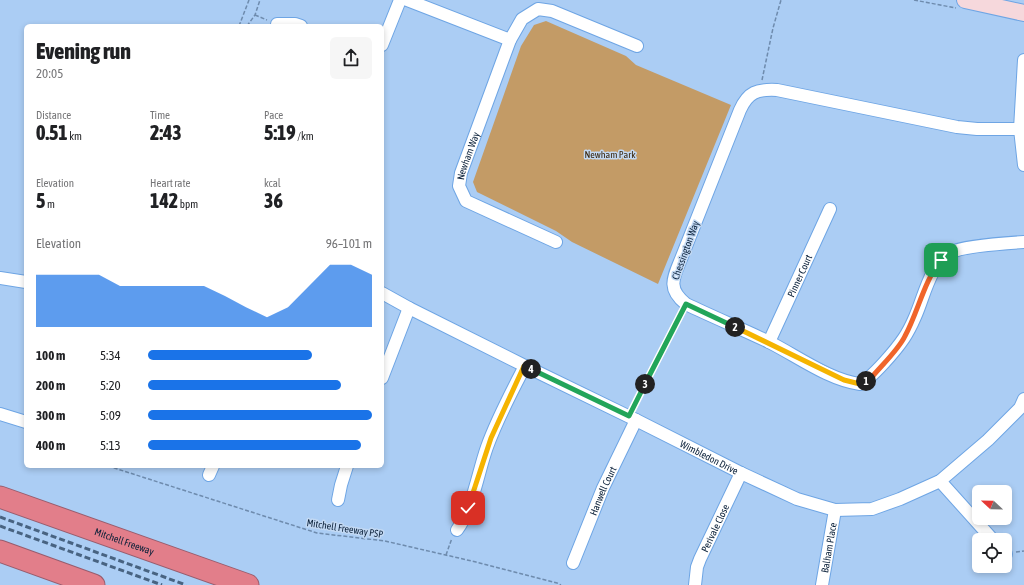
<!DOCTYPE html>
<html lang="en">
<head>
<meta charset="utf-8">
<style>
	:root { --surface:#fff; --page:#f6f6f6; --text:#202124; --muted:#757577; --accent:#1a73e8 }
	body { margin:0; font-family:"Asap Condensed",sans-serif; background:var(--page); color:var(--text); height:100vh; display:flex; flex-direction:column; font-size:15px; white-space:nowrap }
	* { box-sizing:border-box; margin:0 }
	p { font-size:13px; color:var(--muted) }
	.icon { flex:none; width:22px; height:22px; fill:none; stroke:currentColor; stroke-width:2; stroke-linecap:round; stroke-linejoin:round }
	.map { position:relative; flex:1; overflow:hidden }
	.sheet { position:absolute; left:24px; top:24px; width:360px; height:444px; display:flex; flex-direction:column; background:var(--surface); border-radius:6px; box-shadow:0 2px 6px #0003 }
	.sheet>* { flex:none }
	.needle { width:26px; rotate:292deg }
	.tools { position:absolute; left:972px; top:485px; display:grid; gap:8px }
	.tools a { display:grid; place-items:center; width:40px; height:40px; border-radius:6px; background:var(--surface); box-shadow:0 2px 6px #0003; font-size:20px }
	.pin { position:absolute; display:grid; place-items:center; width:34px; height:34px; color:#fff; margin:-17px; border-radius:8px; box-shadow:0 2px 6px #0006 }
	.km { position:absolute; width:20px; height:20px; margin:-10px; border-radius:50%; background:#222; color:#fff; font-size:11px; line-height:20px; text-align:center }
	.round { display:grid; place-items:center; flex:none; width:42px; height:42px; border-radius:6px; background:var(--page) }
	.summary { display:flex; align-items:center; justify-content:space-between; height:68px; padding:0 12px }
	h1 { font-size:22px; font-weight:800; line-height:30px }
	.figures { display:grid; grid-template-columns:repeat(3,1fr); gap:6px; height:68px; padding:4px 12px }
	.figures div { display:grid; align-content:center }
	.figures b { font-size:20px; font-weight:800 }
	.figures small { font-size:11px; font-weight:400 }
	.figures p { font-size:11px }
	.chart { height:112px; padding:8px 12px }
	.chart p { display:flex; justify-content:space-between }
	.chart svg { width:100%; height:72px; margin-top:4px; fill:var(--accent); opacity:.7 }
	ul { padding:0 12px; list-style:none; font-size:13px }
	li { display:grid; grid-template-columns:64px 48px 1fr; align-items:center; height:30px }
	li i { height:10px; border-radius:5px; background:var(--accent) }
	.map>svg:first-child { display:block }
	.green { fill:#c39b66 }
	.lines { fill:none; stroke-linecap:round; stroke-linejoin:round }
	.street-casing { stroke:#6ea5e4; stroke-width:14 }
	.secondary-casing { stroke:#6ea5e4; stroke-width:18 }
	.highway-casing { stroke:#975d6e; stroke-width:23 }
	.path { stroke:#6e8bad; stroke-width:1.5; stroke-dasharray:4 2; stroke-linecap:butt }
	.street { stroke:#fff; stroke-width:12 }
	.secondary { stroke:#f6d8dc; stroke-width:16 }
	.highway { stroke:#e27e8a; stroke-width:21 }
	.rail { stroke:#486381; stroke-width:3; stroke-dasharray:6 3; stroke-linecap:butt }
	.split-1-casing { stroke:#fff; stroke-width:8 }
	.split-2-casing { stroke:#fff; stroke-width:8 }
	.split-3-casing { stroke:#fff; stroke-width:8 }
	.split-4-casing { stroke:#fff; stroke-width:8 }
	.split-5-casing { stroke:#fff; stroke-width:8 }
	.split-1 { stroke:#f0652b; stroke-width:5 }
	.split-2 { stroke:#f5b400; stroke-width:5 }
	.split-3 { stroke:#22a559; stroke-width:5 }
	.split-4 { stroke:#22a559; stroke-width:5 }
	.split-5 { stroke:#f5b400; stroke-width:5 }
	.labels { text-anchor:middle; stroke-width:3; stroke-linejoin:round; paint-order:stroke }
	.park-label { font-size:10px; fill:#39260d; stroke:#c3d9f3 }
	.street-label { font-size:10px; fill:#0b213a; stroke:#c3d9f3 }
</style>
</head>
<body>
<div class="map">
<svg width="1024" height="585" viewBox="0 0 1024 585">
	<rect width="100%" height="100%" fill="#abcdf4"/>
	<path class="green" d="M546,21L626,56L636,65L731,105L658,284L572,242L556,231L477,192L473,182L521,46L534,25Z"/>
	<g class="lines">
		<g class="street-casing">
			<g id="street">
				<path d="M407,0L510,40"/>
				<path d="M277,24H295L301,26"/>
				<path d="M382,45L400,0"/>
				<path d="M1024,60L1020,129L1024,165"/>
				<path d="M1020,129H977L957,127L777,90C757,89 748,92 740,110L681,259C673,278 667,289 686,304C713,317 742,329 769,342C797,356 829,380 860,384C872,378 896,350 904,338C908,332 912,324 915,317C925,295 929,265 952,252C964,246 1008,243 1024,242"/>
				<path id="s1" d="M556,242L466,201L459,186L461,173L510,40L522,19L538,9L552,11L637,46"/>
				<path d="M0,278L26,282"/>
				<path id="s2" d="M382,293L409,308L525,366L636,420L741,473L797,499L835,510L872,509L900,499L940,481L988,440L1020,408L1024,399"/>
				<path id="s3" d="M769,342L830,209"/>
				<path d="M382,378L409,308"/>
				<path d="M0,414L26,422"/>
				<path d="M209,475L213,466"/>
				<path d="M940,481L993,540"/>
				<path d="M338,500L341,485L347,466"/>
				<path d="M457,530C473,508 478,472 487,447C497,419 511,393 525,366"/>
				<path d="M1005,553L1006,554"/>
				<path id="s4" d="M573,563L603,488L636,420"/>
				<path id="s5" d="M695,585L697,567L700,559L741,473"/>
				<path id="s6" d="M822,585L835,510"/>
			</g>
		</g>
		<g class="secondary-casing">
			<path id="secondary" d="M965,0L1024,13"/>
		</g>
		<g class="highway-casing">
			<g id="highway">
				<path id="s7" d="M0,497L248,585"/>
				<path d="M0,551L94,585"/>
			</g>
		</g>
		<g class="path">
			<path d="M914,0L956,8"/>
			<path d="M255,15L267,20"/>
			<path d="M239,26L249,0"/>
			<path d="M247,26L255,15L260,0"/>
			<path d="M762,80L773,28L781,0"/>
			<path d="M633,407L681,313"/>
			<path d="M108,466L317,533L385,541L476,562L557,583L561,585"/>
			<path d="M1016,552L1024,551"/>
			<path d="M446,555L452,538"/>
		</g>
		<use href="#street" class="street"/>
		<use href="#secondary" class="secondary"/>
		<use href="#highway" class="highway"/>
		<g class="rail">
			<path d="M0,517L186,585"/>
			<path d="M0,526L162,585"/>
		</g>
	</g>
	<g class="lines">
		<g class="split-1-casing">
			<path id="split-1" d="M866,381L872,377C882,365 899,349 905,336C918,312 924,281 941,260"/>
		</g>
		<g class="split-2-casing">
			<path id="split-2" d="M735,327L844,380L860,384L866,381"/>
		</g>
		<g class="split-3-casing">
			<path id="split-3" d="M645,384L686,304L735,327"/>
		</g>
		<g class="split-4-casing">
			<path id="split-4" d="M531,369L629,416L645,384"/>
		</g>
		<g class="split-5-casing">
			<path id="split-5" d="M468,508L491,438L524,366L531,369"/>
		</g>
		<use href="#split-1" class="split-1"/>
		<use href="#split-2" class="split-2"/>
		<use href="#split-3" class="split-3"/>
		<use href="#split-4" class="split-4"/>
		<use href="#split-5" class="split-5"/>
	</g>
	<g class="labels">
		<g class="park-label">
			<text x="610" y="158">Newham Park</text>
		</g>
		<g class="street-label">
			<text dy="4" stroke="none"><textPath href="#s1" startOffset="147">Newham Way</textPath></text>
			<text transform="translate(685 250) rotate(-70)" y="4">Chessington Way</text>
			<text dy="4" stroke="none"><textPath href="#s3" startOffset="73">Pinner Court</textPath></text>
			<text dy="4" stroke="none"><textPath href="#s2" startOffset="366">Wimbledon Drive</textPath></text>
			<text dy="4" stroke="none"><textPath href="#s4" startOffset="78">Hanwell Court</textPath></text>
			<text transform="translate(345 528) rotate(9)" y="4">Mitchell Freeway PSP</text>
			<text dy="4" stroke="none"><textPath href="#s5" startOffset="61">Perivale Close</textPath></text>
			<text dy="4" stroke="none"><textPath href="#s7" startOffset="132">Mitchell Freeway</textPath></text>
			<text dy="4" stroke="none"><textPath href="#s6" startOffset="38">Balham Place</textPath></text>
		</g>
	</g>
</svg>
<div class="tools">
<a><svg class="needle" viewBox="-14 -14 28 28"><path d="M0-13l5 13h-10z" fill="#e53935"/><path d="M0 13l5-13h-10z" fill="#757577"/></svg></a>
<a><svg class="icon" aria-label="locate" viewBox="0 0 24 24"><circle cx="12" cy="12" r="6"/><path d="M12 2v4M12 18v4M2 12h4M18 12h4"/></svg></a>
</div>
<div class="pin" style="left:941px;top:260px;background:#1e9e55"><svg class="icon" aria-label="arrive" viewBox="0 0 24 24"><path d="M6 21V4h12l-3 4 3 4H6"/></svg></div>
<div class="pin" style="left:468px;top:508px;background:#d93025"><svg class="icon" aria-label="check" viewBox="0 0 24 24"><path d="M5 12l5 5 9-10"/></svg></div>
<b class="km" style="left:866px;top:381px">1</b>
<b class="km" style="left:735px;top:327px">2</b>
<b class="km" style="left:645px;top:384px">3</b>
<b class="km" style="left:531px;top:369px">4</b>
<section class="sheet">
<div class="summary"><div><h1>Evening run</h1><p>20:05</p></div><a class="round"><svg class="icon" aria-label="share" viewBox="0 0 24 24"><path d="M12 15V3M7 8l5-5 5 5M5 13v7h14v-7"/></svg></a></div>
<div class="figures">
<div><p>Distance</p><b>0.51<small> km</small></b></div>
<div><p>Time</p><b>2:43</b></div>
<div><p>Pace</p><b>5:19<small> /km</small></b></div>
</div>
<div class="figures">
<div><p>Elevation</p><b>5<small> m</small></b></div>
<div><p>Heart rate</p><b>142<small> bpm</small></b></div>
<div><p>kcal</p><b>36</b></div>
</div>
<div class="chart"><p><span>Elevation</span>96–101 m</p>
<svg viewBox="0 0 160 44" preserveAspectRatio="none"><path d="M0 44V12L10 12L20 12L30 12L40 19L50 19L60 19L70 19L80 19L90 25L100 32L110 38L120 32L130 19L140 6L150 6L160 12V44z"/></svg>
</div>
<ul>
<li><b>100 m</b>5:34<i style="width:73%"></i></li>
<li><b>200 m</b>5:20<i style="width:86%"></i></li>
<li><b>300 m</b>5:09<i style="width:100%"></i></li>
<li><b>400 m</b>5:13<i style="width:95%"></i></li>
</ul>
</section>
</div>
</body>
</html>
